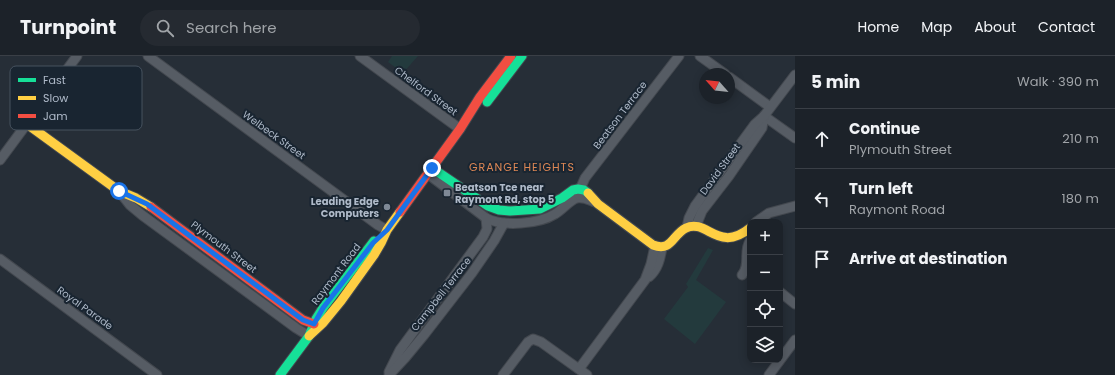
<!DOCTYPE html>
<html lang="en">
<head>
<meta charset="utf-8">
<style>
	body { margin:0; font-family:Poppins,sans-serif; background:#252a31; color:#f1f3f6 }
	.controls { position:absolute; right:12px; bottom:12px; display:grid; overflow:hidden; border-radius:8px; box-shadow:0 2px 10px #0003 }
	.controls button { width:36px; height:36px; display:grid; place-items:center; padding:0; border:0; border-bottom:1px solid #3a3f46; background:#1c2229; color:#f1f3f6; font:20px sans-serif }
	.compass { position:absolute; left:699px; top:12px; width:36px; height:36px; border-radius:50%; background:#1c2229; box-shadow:0 2px 10px #0003; rotate:297deg }
	.stop { position:absolute; width:12px; height:12px; margin:-9px; border:3px solid #1a73e8; border-radius:50%; background:#fff }
	.stop.end { background:#1a73e8; border-color:#fff; box-shadow:0 1px 4px #0008 }
	.list { margin:0; padding:0; list-style:none }
	h2 { display:flex; justify-content:space-between; align-items:center; height:52px; margin:0; padding:0 16px; font-size:17px }
	h2 small { font-size:13px; font-weight:400; color:#a0a4a8 }
	.list li { display:grid; grid-template-columns:26px 1fr auto; gap:12px; align-items:center; box-sizing:border-box; height:60px; padding:0 16px; border-top:1px solid #3a3f46 }
	.list b { display:block; font-size:15px; white-space:nowrap }
	.list p { margin:0; font-size:13px; white-space:nowrap; color:#a0a4a8 }
	.list em { font-size:13px; font-style:normal; color:#a0a4a8 }
	.icon { flex:none; width:22px; height:22px; fill:none; stroke:currentColor; stroke-width:2; stroke-linecap:round; stroke-linejoin:round }
	.map { position:relative; flex:none; width:795px; height:319px; overflow:hidden }
	header { display:flex; align-items:center; gap:24px; box-sizing:border-box; height:56px; padding:0 20px; background:#1c2229; border-bottom:1px solid #3a3f46 }
	header strong { font-size:19px }
	nav { display:flex; gap:22px; margin-inline-start:auto; font-size:14px }
	.search { width:280px; height:36px; background:#252a31; display:flex; align-items:center; gap:10px; box-sizing:border-box; padding:0 14px; border-radius:22px; color:#a0a4a8; font-size:15px }
	main { display:flex }
	aside { flex:1; background:#1c2229 }
	.map>svg:first-child { display:block }
	.green { fill:#233a3d }
	.lines { fill:none; stroke-linecap:round; stroke-linejoin:round }
	.street-casing { stroke:#43484f; stroke-width:11 }
	.fast-casing { stroke:#43484f; stroke-width:11 }
	.slow-casing { stroke:#43484f; stroke-width:11 }
	.jam-casing { stroke:#43484f; stroke-width:11 }
	.street { stroke:#565c64; stroke-width:9 }
	.fast { stroke:#16e098; stroke-width:9 }
	.slow { stroke:#ffcf43; stroke-width:9 }
	.jam { stroke:#f24e42; stroke-width:9 }
	.route { stroke:#1a73e8; stroke-width:5 }
	.poi-dot { fill:#7f8996; stroke:#192531; stroke-width:1.5 }
	.labels { text-anchor:middle; dominant-baseline:central; stroke-width:4; stroke-linejoin:round; paint-order:stroke }
	.street-label { font-size:10px; fill:#afbac9; stroke:#192531 }
	.poi-label { font-size:10px; font-weight:bold; fill:#afbac9; stroke:#192531; text-anchor:start }
	.neighbourhood-label { font-size:11px; letter-spacing:1px; fill:#de8754; stroke:#192531 }
	.key { fill:#192531; stroke:#46525f; stroke-width:1 }
	.key-label { font-size:11px; fill:#afbac9 }
</style>
</head>
<body>
<header>
<strong>Turnpoint</strong>
<div class="search"><svg class="icon" aria-label="search" viewBox="0 0 24 24"><circle cx="10" cy="10" r="6"/><path d="M15 15l6 6"/></svg>Search here</div>
<nav><a>Home</a><a>Map</a><a>About</a><a>Contact</a></nav>
</header>
<main>
<div class="map">
<svg width="795" height="319" viewBox="0 0 795 319">
	<rect width="100%" height="100%" fill="#262e37"/>
	<g class="green">
		<polygon points="392,0 418,0 403,17 388,6"/>
		<polygon points="708,192 713,194 696,224 726,246 695,288 664,263 688,231 686,228"/>
	</g>
	<g class="lines">
		<defs>
			<g id="street">
				<polyline points="148,0 378,169 387,174"/>
				<polyline points="360,0 460,73"/>
				<polyline points="700,0 725,18"/>
				<polyline points="729,21 770,51"/>
				<polyline points="764,60 795,82"/>
				<polyline points="0,104 77,0"/>
				<path d="M 428,118 L 486,162 C 503,171 539,168 555,158 C 562,154 570,144 577,142 C 584,141 589,144 595,146"/>
				<polyline points="119,135 130,149 142,159 296,272 309,280"/>
				<polyline points="579,139 581,131 585,122 679,0"/>
				<polyline points="756,166 769,157 795,150"/>
				<polyline points="696,170 702,155 729,120 762,72 764,60"/>
				<polyline points="687,171 689,162 695,150 755,68 764,60 795,19"/>
				<polyline points="0,203 157,319"/>
				<path d="M 742,219 C 751,209 743,196 750,185"/>
				<path d="M 649,221 C 658,213 660,203 662,192"/>
				<polyline points="780,236 795,248"/>
				<polyline points="579,313 645,224 651,208 655,190"/>
				<polyline points="389,316 400,294 483,181 487,173 486,162"/>
				<polyline points="389,319 405,302 424,279 472,217 494,185 504,167"/>
				<polyline points="503,319 528,286 533,283 541,286 587,319"/>
				<polyline points="769,319 795,284"/>
			</g>
			<g id="fast">
				<polyline points="487,46 522,0"/>
				<polyline points="432,112 488,150 499,154 510,155 540,153 562,142 573,134 578,133 584,134 588,137"/>
				<polyline points="280,319 309,280 316,263 323,252 374,185"/>
			</g>
			<g id="slow">
				<polyline points="27,68 119,135 136,142 151,151"/>
				<path d="M 588,137 L 598,148 L 653,189 C 672,196 672,179 686,172 C 707,162 718,198 750,172"/>
				<polyline points="309,280 323,267 341,245 374,199 381,187 387,174 400,156"/>
			</g>
			<g id="jam">
				<polyline points="151,151 303,264 314,268"/>
				<polyline points="400,156 460,73 480,41 511,0"/>
			</g>
		</defs>
		<use href="#street" class="street-casing"/>
		<use href="#fast" class="fast-casing"/>
		<use href="#slow" class="slow-casing"/>
		<use href="#jam" class="jam-casing"/>
		<use href="#street" class="street"/>
		<use href="#fast" class="fast"/>
		<use href="#slow" class="slow"/>
		<use href="#jam" class="jam"/>
	</g>
	<g class="lines">
		<polyline class="route" points="119,135 147,148 303,264 314,268 323,252 373,187 387,174 432,112"/>
	</g>
	<g class="poi-dot">
		<rect x="443" y="133" width="8" height="8" rx="2"/>
		<circle cx="387" cy="151" r="4"/>
	</g>
	<g class="labels">
		<g class="street-label">
			<text transform="translate(426 35) rotate(36)">Chelford Street</text>
			<text transform="translate(620 59) rotate(-53)">Beatson Terrace</text>
			<text transform="translate(274 79) rotate(36)">Welbeck Street</text>
			<text transform="translate(720 113) rotate(-54)">David Street</text>
			<text transform="translate(224 191) rotate(37)">Plymouth Street</text>
			<text transform="translate(336 218) rotate(-53)">Raymont Road</text>
			<text transform="translate(441 238) rotate(-52)">Campbell Terrace</text>
			<text transform="translate(85 252) rotate(36)">Royal Parade</text>
		</g>
		<g class="poi-label">
			<text x="455" y="131">Beatson Tce near<tspan x="455" dy="12">Raymont Rd, stop 5</tspan></text>
			<text x="379" y="145" text-anchor="end">Leading Edge<tspan x="379" dy="12">Computers</tspan></text>
		</g>
		<g class="neighbourhood-label">
			<text x="522" y="111">GRANGE HEIGHTS</text>
		</g>
	</g>
	<rect x="10" y="10" width="132" height="64" rx="6" class="key"/>
	<rect x="18" y="22" width="18" height="4" fill="#16e098"/>
	<rect x="18" y="40" width="18" height="4" fill="#ffcf43"/>
	<rect x="18" y="58" width="18" height="4" fill="#f24e42"/>
	<g class="key-label">
		<text x="43" y="28">Fast</text>
		<text x="43" y="46">Slow</text>
		<text x="43" y="64">Jam</text>
	</g>
</svg>
<div class="controls">
<button>+</button>
<button>−</button>
<button><svg class="icon" aria-label="locate" viewBox="0 0 24 24"><circle cx="12" cy="12" r="6"/><path d="M12 2v4M12 18v4M2 12h4M18 12h4"/></svg></button>
<button><svg class="icon" aria-label="layers" viewBox="0 0 24 24"><path d="M12 4l9 5-9 5-9-5zM3 14l9 5 9-5"/></svg></button>
</div>
<svg class="compass" viewBox="-18 -18 36 36"><path d="M0-13l5 13h-10z" fill="#e53935"/><path d="M0 13l5-13h-10z" fill="#a0a4a8"/></svg>
<div class="stop" style="left:119px;top:135px"></div>
<div class="stop end" style="left:432px;top:112px"></div>
</div>
<aside>
<h2>5 min<small>Walk · 390 m</small></h2>
<ul class="list">
<li><svg class="icon" aria-label="ahead" viewBox="0 0 24 24"><path d="M12 20V5M6 11l6-6 6 6"/></svg><div><b>Continue</b><p>Plymouth Street</p></div><em>210 m</em></li>
<li><svg class="icon" aria-label="left" viewBox="0 0 24 24"><path d="M17 20v-9H6M10 6l-5 5 5 5"/></svg><div><b>Turn left</b><p>Raymont Road</p></div><em>180 m</em></li>
<li><svg class="icon" aria-label="arrive" viewBox="0 0 24 24"><path d="M6 21V4h12l-3 4 3 4H6"/></svg><div><b>Arrive at destination</b></div></li>
</ul>
</aside>
</main>
</body>
</html>
